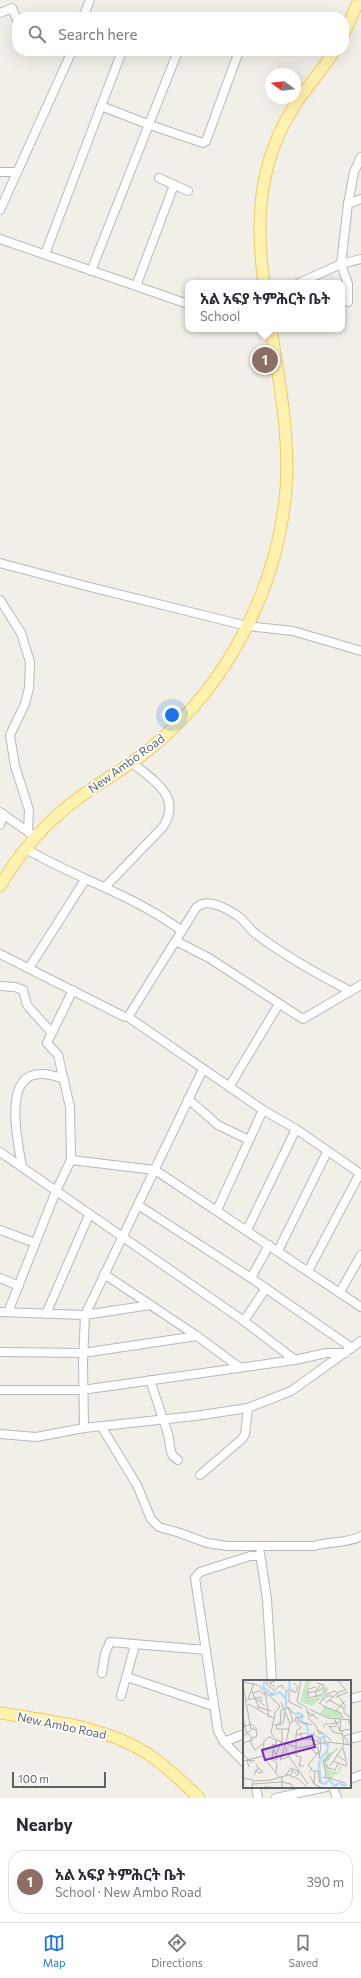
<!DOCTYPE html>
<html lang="en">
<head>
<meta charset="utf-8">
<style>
	body { margin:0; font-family:Commissioner,"Noto Sans Ethiopic",sans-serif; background:#f7f7f7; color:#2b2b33 }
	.compass { position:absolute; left:265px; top:68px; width:36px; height:36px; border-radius:50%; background:#fff; box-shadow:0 4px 16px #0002; rotate:285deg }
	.scale { position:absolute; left:12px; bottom:10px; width:94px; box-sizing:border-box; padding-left:4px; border:2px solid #5f6368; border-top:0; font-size:11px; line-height:14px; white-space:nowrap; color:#5f6368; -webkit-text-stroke:3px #fff; paint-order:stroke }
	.you { position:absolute; left:172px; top:715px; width:14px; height:14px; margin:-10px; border:3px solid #fff; border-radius:50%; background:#1a73e8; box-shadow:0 0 0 6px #1a73e833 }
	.badge { display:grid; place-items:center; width:26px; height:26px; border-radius:50%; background:#1a73e8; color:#fff; font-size:13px; font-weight:700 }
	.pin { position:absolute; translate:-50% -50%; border:2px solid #fff; box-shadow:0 1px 4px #0006 }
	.popup { position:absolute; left:185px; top:280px; width:160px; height:52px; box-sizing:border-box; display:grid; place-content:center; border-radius:8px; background:#fff; filter:drop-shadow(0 1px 3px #0005); font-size:13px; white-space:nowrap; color:#7c7c81 }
	.popup b { font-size:15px; color:#2b2b33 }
	.popup::after { content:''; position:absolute; left:50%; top:100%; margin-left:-8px; border:8px solid transparent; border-top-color:#fff }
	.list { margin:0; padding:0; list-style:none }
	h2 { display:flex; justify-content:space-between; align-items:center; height:52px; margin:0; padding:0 16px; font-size:17px }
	h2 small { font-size:13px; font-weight:400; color:#7c7c81 }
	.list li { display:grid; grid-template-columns:26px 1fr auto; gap:12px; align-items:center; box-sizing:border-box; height:64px; margin:0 8px 8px; padding:0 8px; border:1px solid #e1e1e2; border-radius:16px }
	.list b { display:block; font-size:15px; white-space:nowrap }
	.list p { margin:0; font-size:13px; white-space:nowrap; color:#7c7c81 }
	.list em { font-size:13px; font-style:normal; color:#7c7c81 }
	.icon { flex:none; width:22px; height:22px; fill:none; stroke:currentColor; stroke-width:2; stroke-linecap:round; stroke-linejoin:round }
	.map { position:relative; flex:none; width:361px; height:1798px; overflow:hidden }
	.search { position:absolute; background:#fff; box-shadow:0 4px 16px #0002; left:12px; right:12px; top:12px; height:44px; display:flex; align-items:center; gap:10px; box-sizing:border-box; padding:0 14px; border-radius:16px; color:#7c7c81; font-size:15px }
	.sheet { height:124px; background:#fff }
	nav { display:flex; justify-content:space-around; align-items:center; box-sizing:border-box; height:56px; border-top:1px solid #e1e1e2; background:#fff; font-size:11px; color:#7c7c81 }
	nav a { display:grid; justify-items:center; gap:2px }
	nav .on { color:#1a73e8 }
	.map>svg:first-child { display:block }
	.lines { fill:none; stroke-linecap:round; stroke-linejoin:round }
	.minor-casing { stroke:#b5b8bc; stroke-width:10 }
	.major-casing { stroke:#f2c960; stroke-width:13 }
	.minor { stroke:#fff; stroke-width:8 }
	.major { stroke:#fff2af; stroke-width:11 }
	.labels { text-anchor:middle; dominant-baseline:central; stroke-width:3.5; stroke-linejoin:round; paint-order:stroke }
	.street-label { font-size:12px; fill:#5f6368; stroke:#fff }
	.inset-river { fill:none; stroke:#aadaff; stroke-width:2 }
	.inset-road { fill:none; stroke:#b3b3b1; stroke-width:1 }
	.view { fill:#7b2cbf; fill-opacity:0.15; stroke:#7b2cbf; stroke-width:2 }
	.inset-edge { fill:none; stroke:#5f6368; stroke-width:2 }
</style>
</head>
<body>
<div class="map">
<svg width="361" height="1798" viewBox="0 0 361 1798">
	<rect width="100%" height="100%" fill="#f1efe8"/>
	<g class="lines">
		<defs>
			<g id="minor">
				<polyline points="0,13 12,8 17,20"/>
				<polyline points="34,17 40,17"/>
				<polyline points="83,17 90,0"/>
				<polyline points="101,106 150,125 203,143 206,141 239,51"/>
				<polyline points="0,172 17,172"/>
				<polyline points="159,178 188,191"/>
				<polyline points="348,204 361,199"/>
				<polyline points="0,210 72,51"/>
				<polyline points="0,239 188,304"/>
				<polyline points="45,254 122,51"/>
				<polyline points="91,271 178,51"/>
				<polyline points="299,283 341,264 361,259"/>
				<polyline points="136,286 174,185"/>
				<polyline points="348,302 348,284 341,264 348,204 354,172 361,157"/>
				<polyline points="260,329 272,333"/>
				<polyline points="0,563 86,586 247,626 293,631 361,651"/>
				<polyline points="0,600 21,633 30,662 29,688 25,704 10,735 15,766 29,810 28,831"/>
				<polyline points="0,812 31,834"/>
				<polyline points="0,825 3,814"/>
				<path d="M 26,849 C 77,879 134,895 182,931"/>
				<path d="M 105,887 L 162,828 C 184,797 153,780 131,762"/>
				<polyline points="176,941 209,958 303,1019 361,985"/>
				<polyline points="0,954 125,1017 128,1017 263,1110 296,1129 361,1174"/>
				<polyline points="29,968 85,880"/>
				<polyline points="0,986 15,987 23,990 27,1005 51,1032"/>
				<path d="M 128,1017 L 196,908 C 206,897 224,907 235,914 C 244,919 249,929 257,935 C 283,954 321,976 350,991"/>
				<polyline points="229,1087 279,1004"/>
				<polyline points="188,1099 218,1125 249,1140"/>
				<polyline points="0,1152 244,1321 295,1360"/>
				<polyline points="71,1160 155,1170 361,1307"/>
				<path d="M 22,1167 C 15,1127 0,1054 64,1079"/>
				<polyline points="138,1205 251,1278 352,1348"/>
				<polyline points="217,1210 263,1110"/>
				<polyline points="0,1230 35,1243"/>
				<polyline points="247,1230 296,1129"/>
				<polyline points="278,1251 327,1152"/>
				<polyline points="308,1271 360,1173"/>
				<polyline points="104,1274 197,1336 239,1367"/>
				<polyline points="0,1278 19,1286"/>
				<polyline points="251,1278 269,1245"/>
				<polyline points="340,1292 361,1255"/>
				<polyline points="0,1312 85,1315 150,1305"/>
				<polyline points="8,1312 56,1191 71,1160 70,1107 58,1055 47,1043 73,990"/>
				<polyline points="46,1314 89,1215"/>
				<polyline points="244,1321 266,1288"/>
				<polyline points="0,1352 83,1353 197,1336"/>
				<polyline points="150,1380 168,1434 171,1452 173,1456 178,1460"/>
				<polyline points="0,1390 82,1390 295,1360 326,1353 346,1353"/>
				<path d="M 101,1426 L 137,1485 L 151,1519 L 159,1527 L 180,1533 L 207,1543 L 227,1546 L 314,1546 C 329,1541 347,1544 361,1536"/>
				<polyline points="84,1428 83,1361 85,1315 203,1069"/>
				<polyline points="0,1434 36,1437 84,1428 195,1416 248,1408 291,1391 361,1341"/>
				<polyline points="200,1475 242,1439 245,1434 248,1408"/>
				<polyline points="260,1553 267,1599 272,1681"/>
				<polyline points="102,1673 105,1654 110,1642 206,1650"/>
				<polyline points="127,1677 213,1706"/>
				<polyline points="121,1696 135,1645"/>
				<polyline points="350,1699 361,1696"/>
				<polyline points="350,1739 361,1736"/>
				<polyline points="224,1742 244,1734"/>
				<polyline points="244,1762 224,1742 218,1731 195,1578 200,1572 250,1556 260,1556"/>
				<polyline points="350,1779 361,1775"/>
				<polyline points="256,1787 258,1798"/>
				<polyline points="333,1787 337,1798"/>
				<polyline points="276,1798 326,1787"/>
			</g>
			<g id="major">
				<polyline points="344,34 359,0"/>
				<path d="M 264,283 C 255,219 259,160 295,105 C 307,86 323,70 334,51"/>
				<path d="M 0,886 C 20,852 48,820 80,797 C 103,780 130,766 152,747 C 228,684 278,588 286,489 C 290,436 279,381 271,329"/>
				<path d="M 0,1713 C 51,1721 105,1726 148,1754 C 167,1767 183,1782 199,1798"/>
			</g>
		</defs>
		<use href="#minor" class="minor-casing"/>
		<use href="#major" class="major-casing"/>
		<use href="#minor" class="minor"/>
		<use href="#major" class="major"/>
	</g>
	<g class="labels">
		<g class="street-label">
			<text transform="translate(126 763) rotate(-36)">New Ambo Road</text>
			<text transform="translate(62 1725) rotate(12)">New Ambo Road</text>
		</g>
	</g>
	<g transform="translate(243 1680)">
		<rect width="108" height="108" fill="#f1efe8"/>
		<path d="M 63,0 L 69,0 L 64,9 L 65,19 L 72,18 L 81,13 L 82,7 L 85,8 L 85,11 L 69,26 L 57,22 ZM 81,27 L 98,33 L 99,38 L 84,37 L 77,33 ZM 85,72 L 90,73 L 86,80 L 81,81 L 87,91 L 95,92 L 97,85 L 99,87 L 95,94 L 90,95 L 89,98 L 83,95 L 80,80 Z" fill="#c5e8c5"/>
		<path class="inset-river" d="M 22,0 L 20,7 L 30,15 L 37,12 L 42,18M 46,0 L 47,9 L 43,11 L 43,26 L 51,34 L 56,33 L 60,36 L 56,41 L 64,45 L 65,55 L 72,53M 76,58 L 81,57 L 82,64 L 85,64 L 84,72 L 79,76 L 76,84 L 78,103 L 82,104 L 86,100 L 92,106 L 96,103 L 102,106"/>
		<path class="inset-road" d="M 24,0 L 24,5 L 31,10M 58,0 L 54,22 L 63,27 L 66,37 L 72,33M 94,0 L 103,10M 32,1 L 26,3 L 32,7M 96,1 L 108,0M 0,2 L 15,5 L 37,26 L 32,33 L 28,53 L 31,57M 0,5 L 8,50 L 0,57M 73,7 L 65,9 L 65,18 L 78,15 L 82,10 L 80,7M 8,9 L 15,25 L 15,30M 22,11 L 26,38M 50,12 L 50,10 L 46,12 L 46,22 L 59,28M 50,12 L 53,12 L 55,7 L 51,3M 9,13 L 17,11 L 22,15M 65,13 L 78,10 L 81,5 L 74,3M 94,14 L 103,27M 27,16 L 35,7 L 39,5 L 41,9M 73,17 L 73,11 L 78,4M 93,17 L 105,12M 12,18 L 22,26M 5,19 L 11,3M 4,20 L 18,17 L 18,22M 86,20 L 101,28M 80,21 L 84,16 L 90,16M 38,22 L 47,43 L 43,63M 77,23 L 80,26 L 98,33 L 100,38M 83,23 L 96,12 L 103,10M 5,24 L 32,39M 76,24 L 82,15 L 92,11 L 95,13M 15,27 L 28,31M 101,27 L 101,33 L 107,37M 66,29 L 85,38 L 108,40M 38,30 L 46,28 L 50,42 L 47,43M 93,31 L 102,21M 65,32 L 75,39M 108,33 L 106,41 L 108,47M 0,38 L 4,54M 65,38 L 73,46 L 76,54 L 80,53M 91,38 L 97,51 L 108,49M 57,41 L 69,45M 52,42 L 53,37 L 60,37M 86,44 L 98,42M 31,45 L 40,43 L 42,32M 34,45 L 33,49 L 46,49M 37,46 L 38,30M 0,47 L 8,44 L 14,49 L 13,48M 80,47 L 83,43 L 87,47 L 93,46M 87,47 L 90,52 L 99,54M 75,50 L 88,60M 97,51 L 98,38M 59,52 L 57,54 L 59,58 L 76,61 L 76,64M 5,54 L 10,58 L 14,56 L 13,50 L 8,48M 70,54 L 78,60 L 78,63M 53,55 L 54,50 L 58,48 L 54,43 L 55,37M 33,60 L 33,65 L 29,64 L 32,74 L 39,79 L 46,77M 7,61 L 12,70 L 21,63M 39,62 L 39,49M 0,63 L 10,60 L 7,58M 103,65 L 105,62 L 101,56 L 108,54M 44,68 L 43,72 L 65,104M 63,68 L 68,68 L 73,74 L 76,71M 100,68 L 103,80M 30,70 L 29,78 L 35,80M 0,74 L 9,83M 33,75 L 38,62M 20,76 L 36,97M 28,79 L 34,83 L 33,92M 76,79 L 78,64M 86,79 L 82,81 L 85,88 L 92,90 L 95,83M 0,81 L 20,76 L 21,61 L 26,57 L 55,68 L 85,62 L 108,65M 37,81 L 43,63M 90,81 L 103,86 L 104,82 L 94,75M 61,86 L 56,86 L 58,77 L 53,76 L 53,55 L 63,53M 87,86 L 101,65 L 99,51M 6,87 L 4,80 L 12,81M 68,89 L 72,92 L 71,103M 12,90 L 16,93 L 20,92 L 14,87M 66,91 L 69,89 L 65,85 L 76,72 L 74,66M 72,91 L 75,91 L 77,103M 11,95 L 15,88 L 13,84M 43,95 L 48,88 L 55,91 L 55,95M 48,95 L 49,90 L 55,96M 67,96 L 71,104 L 79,108M 39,97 L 39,102 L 48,104 L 51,108M 83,97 L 102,103 L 104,106M 0,98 L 10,100 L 9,108M 89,98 L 81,98 L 83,94 L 80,81 L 95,68M 11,101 L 28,100 L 45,95 L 54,98 L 65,108M 10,104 L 39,102 L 39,108M 21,107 L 49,108"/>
		<path class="view" d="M 69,56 L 72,67 L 22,80 L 19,70 Z"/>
		<rect width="108" height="108" class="inset-edge"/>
	</g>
</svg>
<svg class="compass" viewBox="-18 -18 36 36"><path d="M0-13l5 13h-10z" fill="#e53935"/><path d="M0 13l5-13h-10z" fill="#7c7c81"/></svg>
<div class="scale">100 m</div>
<div class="you"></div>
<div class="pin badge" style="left:265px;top:360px;background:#8d6e63">1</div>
<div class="popup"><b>አል አፍያ ትምሕርት ቤት</b>School</div>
<div class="search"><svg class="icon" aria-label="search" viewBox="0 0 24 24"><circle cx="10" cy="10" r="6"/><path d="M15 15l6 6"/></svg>Search here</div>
</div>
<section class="sheet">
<h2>Nearby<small></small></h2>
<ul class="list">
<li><span class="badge" style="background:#8d6e63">1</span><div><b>አል አፍያ ትምሕርት ቤት</b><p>School · New Ambo Road</p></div><em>390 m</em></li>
</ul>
</section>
<nav>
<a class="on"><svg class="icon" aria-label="map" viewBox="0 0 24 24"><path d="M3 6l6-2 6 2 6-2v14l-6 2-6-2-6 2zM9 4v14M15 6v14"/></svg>Map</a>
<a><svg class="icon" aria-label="directions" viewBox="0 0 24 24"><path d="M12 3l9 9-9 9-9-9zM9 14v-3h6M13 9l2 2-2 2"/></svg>Directions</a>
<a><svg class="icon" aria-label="saved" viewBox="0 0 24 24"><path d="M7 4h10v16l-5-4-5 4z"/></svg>Saved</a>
</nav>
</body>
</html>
